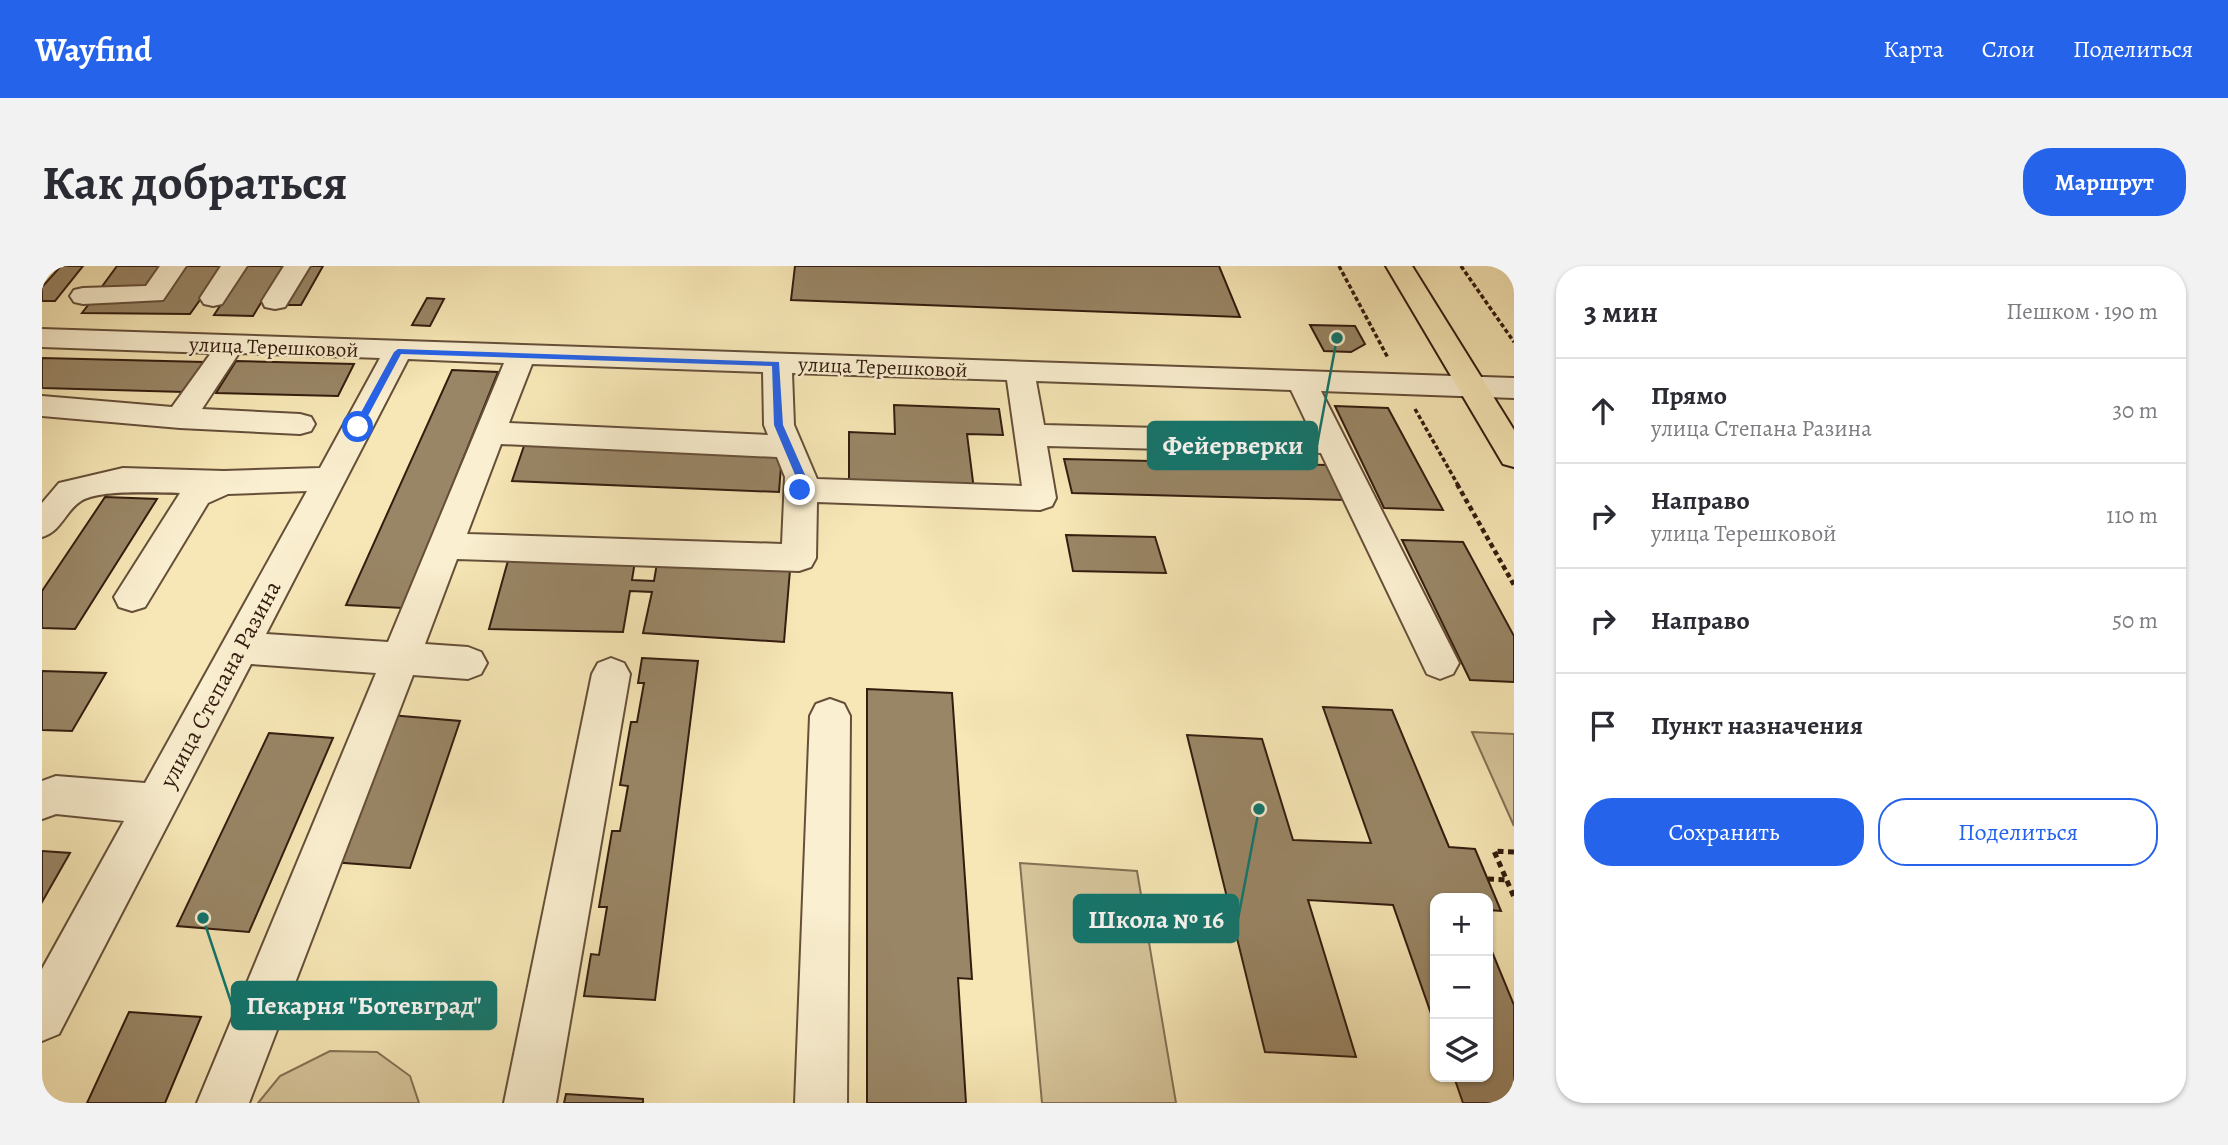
<!DOCTYPE html>
<html lang="ru">
<head>
<meta charset="utf-8">
<style>
	body { margin:0; font-family:Alegreya,serif; background:#f2f2f3; color:#2b2b33 }
	.controls { position:absolute; right:21px; bottom:21px; display:grid; overflow:hidden; border-radius:14px; box-shadow:0 2px 5px #0004 }
	.controls button { width:63px; height:63px; display:grid; place-items:center; padding:0; border:0; border-bottom:2px solid #e1e1e2; background:#fff; color:#2b2b33; font:35px sans-serif }
	.stop { position:absolute; width:21px; height:21px; margin:-16px; border:5px solid #2563eb; border-radius:50%; background:#fff }
	.stop.end { background:#2563eb; border-color:#fff; box-shadow:0 2px 7px #0008 }
	.list { margin:0; padding:0; list-style:none }
	h2 { display:flex; justify-content:space-between; align-items:center; height:91px; margin:0; padding:0 28px; font-size:30px }
	h2 small { font-size:23px; font-weight:400; color:#7c7c81 }
	.list li { display:grid; grid-template-columns:46px 1fr auto; gap:21px; align-items:center; box-sizing:border-box; height:105px; padding:0 28px; border-top:2px solid #e1e1e2 }
	.list b { display:block; font-size:26px; white-space:nowrap }
	.list p { margin:0; font-size:23px; white-space:nowrap; color:#7c7c81 }
	.list em { font-size:23px; font-style:normal; color:#7c7c81 }
	.actions { display:flex; gap:14px; padding:21px 28px }
	.actions a { flex:1; padding:16px 0; border:2px solid #2563eb; border-radius:28px; text-align:center; font-size:24px; color:#2563eb }
	.actions .main { background:#2563eb; color:#fff }
	.icon { flex:none; width:38px; height:38px; fill:none; stroke:currentColor; stroke-width:2; stroke-linecap:round; stroke-linejoin:round }
	.map { position:relative; flex:none; width:1472px; height:837px; overflow:hidden; border-radius:28px }
	header { display:flex; align-items:center; gap:42px; box-sizing:border-box; height:98px; padding:0 35px; background:#2563eb; color:#fff }
	header strong { font-size:33px }
	nav { display:flex; gap:38px; margin-inline-start:auto; font-size:24px }
	.intro { display:flex; align-items:center; justify-content:space-between; box-sizing:border-box; height:168px; padding:0 42px }
	h1 { margin:0; font-size:49px }
	.button { padding:18px 32px; border-radius:28px; background:#2563eb; color:#fff; font-size:24px; font-weight:700 }
	main { display:flex; gap:42px; padding:0 42px }
	aside { flex:1; background:#fff; border-radius:28px; box-shadow:0 2px 5px #0004 }
	.map>svg:first-child { display:block }
	.green { fill:#d6c49a; stroke:#857054; stroke-width:2 }
	.building { fill:#998666; stroke:#341c0f; stroke-width:2 }
	.lines { fill:none; stroke-linecap:round; stroke-linejoin:round }
	.minor-casing { stroke:#654f39; stroke-width:4 }
	.major-casing { stroke:#341c0f; stroke-width:4 }
	.path-far2 { stroke:#341c0f; stroke-width:3.5; stroke-dasharray:4.5 2.5; stroke-linecap:butt }
	.path-far1 { stroke:#341c0f; stroke-width:4.5; stroke-dasharray:5 3.5; stroke-linecap:butt }
	.path { stroke:#341c0f; stroke-width:5; stroke-dasharray:6 4.5; stroke-linecap:butt }
	.minor { fill:#faefd0; fill-rule:evenodd }
	.major { fill:#f7e7b6; fill-rule:evenodd }
	.route { fill:#2563eb }
	.labels { text-anchor:middle; dominant-baseline:central; stroke-width:5; stroke-linejoin:round; paint-order:stroke }
	.far-street-label { font-size:21px; fill:#341c0f; stroke:#faefd0 }
	.street-label { font-size:24px; fill:#341c0f; stroke:#faefd0 }
	.leader { fill:none; stroke:#0f766e; stroke-width:2.5 }
	.callout-dot { fill:#0f766e; stroke:#faefd0; stroke-width:2.5 }
	.callout { fill:#0f766e; stroke:#0f766e; stroke-width:2.5 }
	.callout-label { font-size:26px; text-anchor:middle; font-weight:bold; fill:#fff }
</style>
</head>
<body>
<header>
<strong>Wayfind</strong>
<nav><a>Карта</a><a>Слои</a><a>Поделиться</a></nav>
</header>
<div class="intro"><h1>Как добраться</h1><a class="button">Маршрут</a></div>
<main>
<div class="map">
<svg width="1472" height="837" viewBox="0 0 1472 837">
	<rect width="100%" height="100%" fill="#f7e7b6"/>
	<filter id="stains"><feTurbulence type="fractalNoise" baseFrequency=".00286" numOctaves="4"/><feColorMatrix values="0 0 0 0 .2 0 0 0 0 .09 0 0 0 0 .02 0 0 0 .5 -.17"/></filter>
	<radialGradient id="worn" r=".72"><stop offset=".6" stop-color="#630" stop-opacity="0"/><stop offset="1" stop-color="#630" stop-opacity=".3"/></radialGradient>
	<g class="green">
		<polygon points="1430,466 1472,468 1472,560"/>
		<polygon points="978,597 1095,605 1134,837 1000,837"/>
		<polygon points="288,785 335,786 368,810 377,837 216,837 238,810"/>
	</g>
	<g class="building">
		<polygon points="19,0 41,0 13,35 0,35 0,21"/>
		<polygon points="75,0 121,0 106,21 56,26"/>
		<polygon points="141,0 182,0 148,48 40,47 50,34 115,35"/>
		<polygon points="204,0 241,0 211,50 172,49"/>
		<polygon points="264,0 281,0 259,39 241,39"/>
		<polygon points="753,0 1177,0 1198,51 749,34"/>
		<polygon points="385,32 402,33 388,60 370,59"/>
		<polygon points="1268,59 1313,60 1323,78 1309,86 1282,85"/>
		<polygon points="0,92 162,96 142,126 0,122"/>
		<polygon points="194,95 312,98 296,130 174,127"/>
		<polygon points="410,104 456,106 361,342 304,339"/>
		<polygon points="852,139 957,143 961,169 925,168 932,224 807,219 807,166 853,168"/>
		<polygon points="1293,140 1346,142 1401,244 1342,242"/>
		<polygon points="483,177 740,187 737,226 470,215"/>
		<polygon points="1022,193 1285,199 1302,234 1030,227"/>
		<polygon points="63,231 115,233 33,363 0,362 0,325"/>
		<polygon points="1024,269 1113,271 1124,307 1031,305"/>
		<polygon points="1360,274 1421,276 1472,370 1472,416 1428,414"/>
		<polygon points="467,291 593,295 590,314 612,315 615,297 748,304 742,376 601,367 610,326 588,325 581,366 447,363"/>
		<polygon points="600,392 656,395 613,734 542,730 549,688 557,689 565,641 557,641 570,565 578,565 586,520 578,519 589,456 595,456 602,417 596,417"/>
		<polygon points="0,405 64,407 30,465 0,464"/>
		<polygon points="825,423 910,427 930,713 916,712 924,837 825,837"/>
		<polygon points="1281,441 1350,444 1407,581 1433,583 1459,645 1446,644 1446,632 1393,632 1393,759 1351,639 1266,634 1314,791 1223,786 1145,469 1220,473 1251,574 1329,577"/>
		<polygon points="348,449 418,455 368,602 290,596"/>
		<polygon points="227,467 291,472 207,666 135,660"/>
		<polygon points="0,585 28,587 0,636"/>
		<polygon points="1446,676 1472,739 1472,837 1421,837 1412,811 1446,811"/>
		<polygon points="87,746 159,751 123,837 45,837"/>
		<polygon points="524,828 601,833 601,837 522,837"/>
	</g>
	<g class="lines">
		<defs>
			<g id="minor">
				<polygon points="118,0 144,0 121,34 41,38 32,36 28,30 32,24 41,22 104,20"/>
				<polygon points="179,0 205,0 180,38 171,40 162,38 158,32"/>
				<polygon points="242,0 268,0 243,41 233,43 223,41 220,35"/>
				<path d="M 0,63 L 1472,112 L 1472,132 L 1279,125 L 1417,397 L 1411,408 L 1398,413 L 1385,408 L 1279,187 L 1005,180 L 1014,232 L 1010,240 L 998,244 L 775,236 L 774,292 L 769,301 L 757,305 L 415,293 L 383,378 L 426,381 L 439,386 L 445,397 L 439,408 L 426,413 L 371,409 L 207,837 L 155,837 L 334,407 L 209,398 L 17,768 L 0,775 L 0,703 L 82,555 L 14,548 L 0,553 L 0,515 L 14,510 L 103,517 L 265,225 L 186,228 L 166,237 L 103,341 L 90,345 L 77,341 L 72,331 L 138,227 C 115,227 58,223 39,235 C 23,245 20,265 0,271 L 0,237 L 17,217 L 81,202 L 182,205 L 278,202 L 338,92 L 197,87 L 160,143 L 258,148 L 269,151 L 273,158 L 269,165 L 258,168 L 138,162 L 0,150 L 0,130 L 130,141 L 169,87 L 0,81 ZM 366,93 L 462,97 L 346,376 L 224,368 ZM 490,98 L 721,106 L 722,159 L 726,169 L 467,157 ZM 750,107 L 965,114 L 980,220 L 775,213 L 752,159 ZM 994,115 L 1249,124 L 1269,166 L 1002,159 ZM 459,178 L 735,191 L 743,211 L 740,278 L 425,268 Z"/>
				<polygon points="569,392 582,397 588,408 514,837 462,837 550,408 556,397"/>
				<polygon points="788,433 802,438 808,450 805,837 753,837 768,450 774,438"/>
			</g>
			<polygon id="major" points="1344,0 1370,0 1472,164 1472,201 1461,198"/>
		</defs>
		<use href="#minor" class="minor-casing"/>
		<use href="#major" class="major-casing"/>
		<g class="path-far2">
			<polyline points="1297,0 1346,92"/>
			<polyline points="1419,0 1472,76"/>
			<polyline points="1373,143 1416,219"/>
		</g>
		<polyline class="path-far1" points="1415,218 1472,319"/>
		<g class="path">
			<polyline points="1472,586 1452,585 1472,631"/>
			<polyline points="1446,613 1465,614"/>
		</g>
		<use href="#minor" class="minor"/>
		<use href="#major" class="major"/>
	</g>
	<polygon class="route" points="356,83 737,96 741,159 764,211 763,224 758,227 753,224 754,211 732,159 730,100 359,88 319,163 312,163 311,161 352,86"/>
	<g class="labels">
		<g class="far-street-label">
			<text transform="translate(232 81) rotate(2)">улица Терешковой</text>
			<text transform="translate(841 101) rotate(2)">улица Терешковой</text>
		</g>
		<g class="street-label">
			<text transform="translate(178 418) rotate(-62)">улица Степана Разина</text>
		</g>
	</g>
	<path class="leader" d="M1295 72L1275 179M1217 543L1196 653M161 652L190 739"/>
	<g class="callout-dot">
		<circle cx="1295" cy="72" r="7"/>
		<circle cx="1217" cy="543" r="7"/>
		<circle cx="161" cy="652" r="7"/>
	</g>
	<g class="callout">
		<rect x="1106" y="156" width="169" height="47" rx="7"/>
		<rect x="1032" y="629" width="164" height="47" rx="7"/>
		<rect x="190" y="716" width="264" height="47" rx="7"/>
	</g>
	<g class="callout-label">
		<text x="1191" y="188">Фейерверки</text>
		<text x="1114" y="662">Школа № 16</text>
		<text x="322" y="748">Пекарня "Ботевград"</text>
	</g>
	<rect width="100%" height="100%" filter="url(#stains)"/>
	<rect width="100%" height="100%" fill="url(#worn)"/>
</svg>
<div class="controls">
<button>+</button>
<button>−</button>
<button><svg class="icon" aria-label="layers" viewBox="0 0 24 24"><path d="M12 4l9 5-9 5-9-5zM3 14l9 5 9-5"/></svg></button>
</div>
<div class="stop" style="left:316px;top:161px"></div>
<div class="stop end" style="left:758px;top:224px"></div>
</div>
<aside>
<h2>3 мин<small>Пешком · 190 m</small></h2>
<ul class="list">
<li><svg class="icon" aria-label="ahead" viewBox="0 0 24 24"><path d="M12 20V5M6 11l6-6 6 6"/></svg><div><b>Прямо</b><p>улица Степана Разина</p></div><em>30 m</em></li>
<li><svg class="icon" aria-label="right" viewBox="0 0 24 24"><path d="M7 20v-9h11M14 6l5 5-5 5"/></svg><div><b>Направо</b><p>улица Терешковой</p></div><em>110 m</em></li>
<li><svg class="icon" aria-label="right" viewBox="0 0 24 24"><path d="M7 20v-9h11M14 6l5 5-5 5"/></svg><div><b>Направо</b></div><em>50 m</em></li>
<li><svg class="icon" aria-label="arrive" viewBox="0 0 24 24"><path d="M6 21V4h12l-3 4 3 4H6"/></svg><div><b>Пункт назначения</b></div></li>
</ul>
<div class="actions"><a class="main">Сохранить</a><a>Поделиться</a></div>
</aside>
</main>
</body>
</html>
